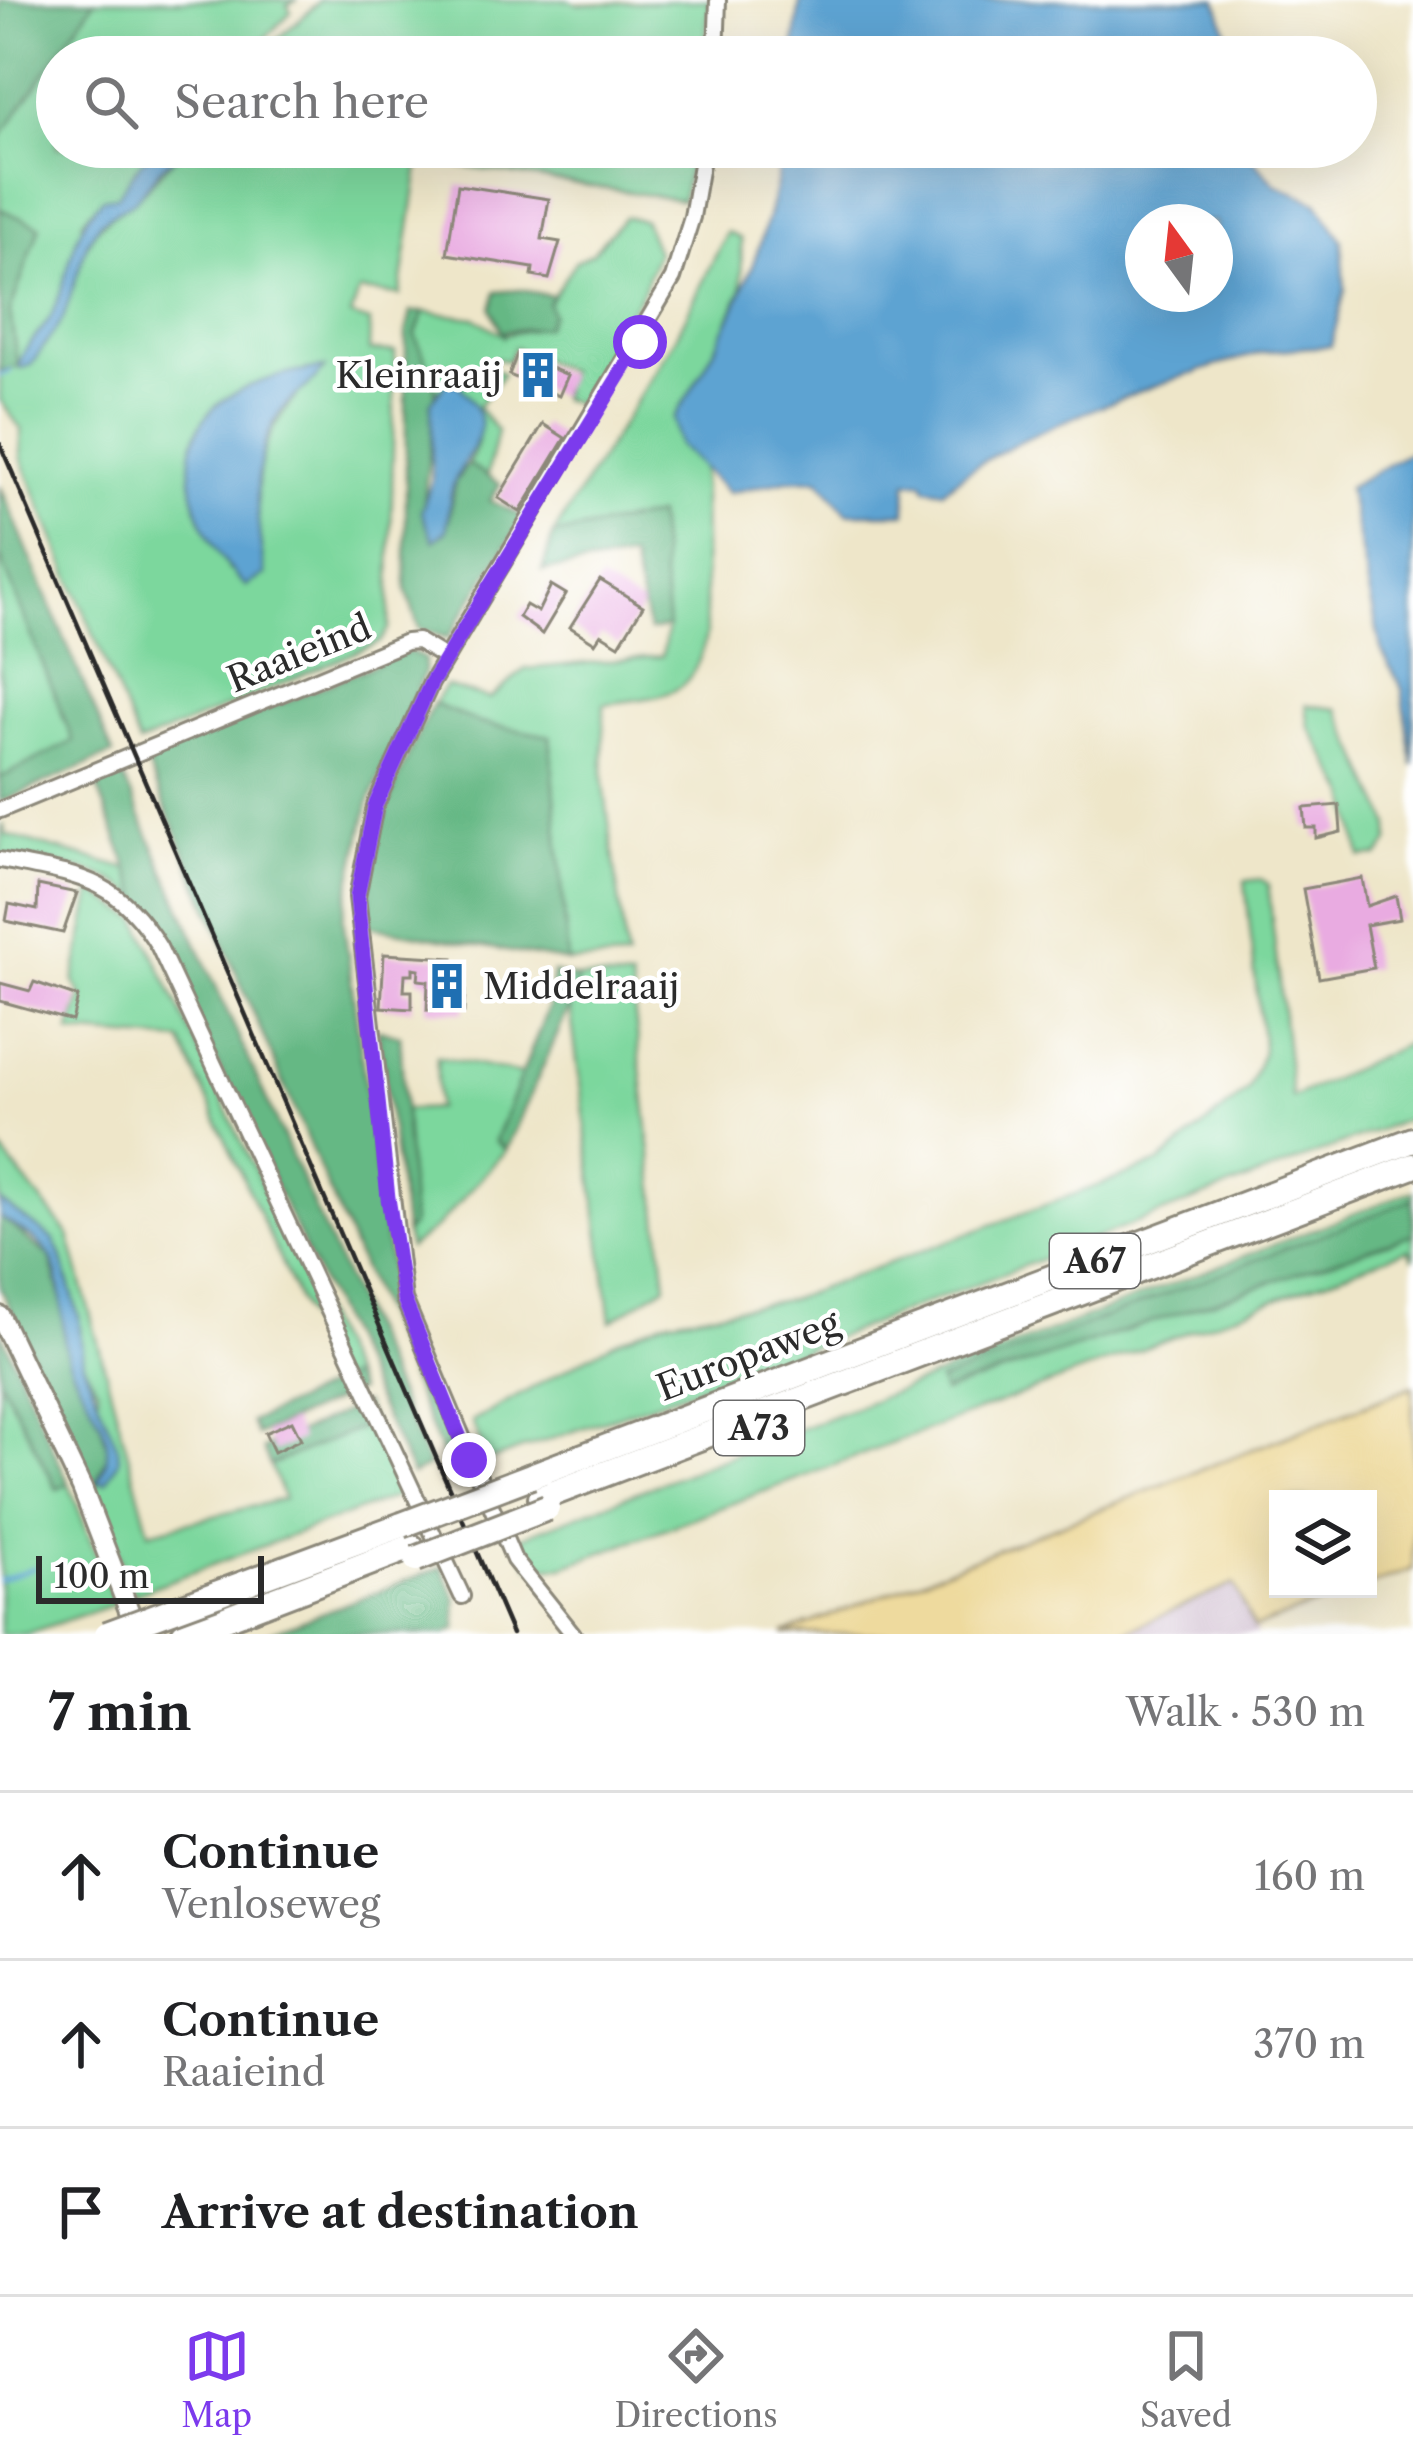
<!DOCTYPE html>
<html lang="en">
<head>
<meta charset="utf-8">
<style>
	body { margin:0; font-family:"Libre Caslon Text",serif; background:#f2f2f2; color:#202124 }
	.controls { position:absolute; right:36px; bottom:36px; display:grid; overflow:hidden; border-radius:0px; box-shadow:0 12px 48px #0002 }
	.controls button { width:108px; height:108px; display:grid; place-items:center; padding:0; border:0; border-bottom:3px solid #e0e0e0; background:#fff; color:#202124; font:60px sans-serif }
	.compass { position:absolute; left:1125px; top:204px; width:108px; height:108px; border-radius:50%; background:#fff; box-shadow:0 12px 48px #0002; rotate:345deg }
	.scale { position:absolute; left:36px; bottom:30px; width:228px; box-sizing:border-box; padding-left:12px; border:6px solid #2b2b2b; border-top:0; font-size:33px; line-height:42px; white-space:nowrap; color:#2b2b2b; -webkit-text-stroke:9px #fff; paint-order:stroke }
	.stop { position:absolute; width:36px; height:36px; margin:-27px; border:9px solid #7c3aed; border-radius:50%; background:#fff }
	.stop.end { background:#7c3aed; border-color:#fff; box-shadow:0 3px 12px #0008 }
	.list { margin:0; padding:0; list-style:none }
	h2 { display:flex; justify-content:space-between; align-items:center; height:156px; margin:0; padding:0 48px; font-size:51px }
	h2 small { font-size:39px; font-weight:400; color:#757577 }
	.list li { display:grid; grid-template-columns:78px 1fr auto; gap:36px; align-items:center; box-sizing:border-box; height:168px; padding:0 48px; border-top:3px solid #e0e0e0 }
	.list b { display:block; font-size:45px; white-space:nowrap }
	.list p { margin:0; font-size:39px; white-space:nowrap; color:#757577 }
	.list em { font-size:39px; font-style:normal; color:#757577 }
	.icon { flex:none; width:66px; height:66px; fill:none; stroke:currentColor; stroke-width:2; stroke-linecap:round; stroke-linejoin:round }
	.map { position:relative; flex:none; width:1413px; height:1634px; overflow:hidden }
	.search { position:absolute; background:#fff; box-shadow:0 12px 48px #0002; left:36px; right:36px; top:36px; height:132px; display:flex; align-items:center; gap:30px; box-sizing:border-box; padding:0 42px; border-radius:66px; color:#757577; font-size:45px }
	.sheet { height:660px; background:#fff }
	nav { display:flex; justify-content:space-around; align-items:center; box-sizing:border-box; height:168px; border-top:3px solid #e0e0e0; background:#fff; font-size:33px; color:#757577 }
	nav a { display:grid; justify-items:center; gap:6px }
	nav .on { color:#7c3aed }
	.map>svg:first-child { display:block }
	.industrial { fill:#cfbdcf }
	.green { fill:#7cd79d; stroke:#548164; stroke-width:3; fill-rule:evenodd }
	.forest { fill:#65b884; stroke:#487258; stroke-width:3 }
	.sand { fill:#eeda9e; stroke:#8c8264; stroke-width:3 }
	.water { fill:#5da3d2; stroke:#44677e; stroke-width:3; fill-rule:evenodd }
	.lines { fill:none; stroke-linecap:round; stroke-linejoin:round }
	.stream { stroke:#5da3d2; stroke-width:4.5 }
	.building { fill:#e9abe1 }
	.minor-casing { stroke:#8c887a; stroke-width:20 }
	.secondary-casing { stroke:#8c887a; stroke-width:24 }
	.motorway-casing { stroke:#8c887a; stroke-width:30 }
	.minor { stroke:#fff; stroke-width:14 }
	.secondary { stroke:#fff; stroke-width:18 }
	.motorway { stroke:#fff; stroke-width:24 }
	.rail { stroke:#2b2b2b; stroke-width:4.5 }
	.motorway-bridge-casing { stroke:#8c887a; stroke-width:30; stroke-linecap:butt }
	.motorway-bridge { stroke:#fff; stroke-width:24 }
	.route { stroke:#7c3aed; stroke-width:15 }
	.labels { text-anchor:middle; dominant-baseline:central; stroke-width:9; stroke-linejoin:round; paint-order:stroke }
	.shield { fill:#fff; stroke:#6b6b6b; stroke-width:3 }
	.shield-label { font-size:33px; font-weight:bold; fill:#2b2b2b }
	.poi-label { font-size:36px; fill:#2b2b2b; stroke:#fff; text-anchor:end }
	.street-label { font-size:36px; fill:#2b2b2b; stroke:#fff }
</style>
</head>
<body>
<div class="map">
<svg width="1413" height="1634" viewBox="0 0 1413 1634">
	<rect width="100%" height="100%" fill="#fff"/>
	<filter id="ink" filterUnits="userSpaceOnUse"><feTurbulence type="fractalNoise" baseFrequency=".00833" numOctaves="2"/><feDisplacementMap in="SourceGraphic" scale="24" xChannelSelector="R" yChannelSelector="G"/><feConvolveMatrix kernelMatrix="1 2 1 2 8 2 1 2 1" color-interpolation-filters="sRGB"/></filter>
	<filter id="wash" filterUnits="userSpaceOnUse"><feTurbulence type="fractalNoise" baseFrequency=".004" numOctaves="4" result="noise"/><feDisplacementMap in="SourceGraphic" scale="48" xChannelSelector="R" yChannelSelector="G"/><feGaussianBlur stdDeviation="2.7" result="paint"/><feColorMatrix in="noise" values="0 0 0 0 0 0 0 0 0 0 0 0 0 0 0 0 0 1.4 0 .05"/><feComposite in="paint" operator="in"/></filter>
	<g filter="url(#wash)">
		<rect width="100%" height="100%" fill="#eee6c9"/>
		<polygon class="industrial" points="1235,1583 1257,1634 1119,1634"/>
		<g class="green">
			<path d="M 95,0 L 298,0 L 287,5 L 291,12 L 246,57 L 57,57 L 57,147 L 163,147 L 142,161 L 117,196 C 100,202 93,206 82,222 L 86,247 C 101,214 120,216 140,195 C 157,178 168,161 188,147 L 692,147 L 682,200 L 420,160 L 400,295 L 359,291 L 351,316 L 370,322 L 369,351 L 395,352 L 389,628 L 380,642 L 139,744 L 21,458 L 21,429 L 0,400 L 0,215 L 40,226 L 0,209 L 0,138 ZM 306,370 L 317,376 C 249,434 251,493 265,575 L 229,570 L 196,507 Z"/>
			<path d="M 319,0 L 570,0 L 578,4 L 710,0 L 704,57 L 261,57 C 277,34 302,23 319,0 Z"/>
			<path d="M 624,217 L 644,220 L 657,252 L 643,290 L 577,404 L 560,398 L 568,371 L 514,347 L 508,361 L 495,359 L 491,367 L 503,374 L 478,407 L 497,431 L 487,476 L 468,464 C 489,431 475,417 460,385 L 445,384 L 436,392 L 415,335 L 424,312 L 475,318 L 503,335 L 531,330 L 575,262 L 592,253 Z"/>
			<path d="M 727,232 L 741,239 L 742,289 L 711,360 L 674,418 L 679,445 L 702,461 L 706,635 C 693,702 663,695 604,704 L 603,777 L 627,959 L 568,962 L 550,736 L 480,723 L 433,704 L 446,686 L 490,699 L 525,669 L 662,656 L 668,627 L 656,515 L 553,535 L 676,337 Z"/>
			<polygon points="0,556 74,742 0,778"/>
			<polygon points="1306,705 1338,709 1390,825 1389,842 1379,856 1361,857 1348,795 1309,726"/>
			<path d="M 3,824 L 6,835 L 128,869 L 142,904 C 111,865 47,864 0,855 Z"/>
			<polygon points="1261,879 1268,884 1292,1098 1413,1041 1413,1117 780,1359 488,1461 472,1422 614,1342 666,1320 792,1299 1159,1163 1248,1090 1263,1051 1245,881"/>
			<polygon points="92,891 138,920 351,1376 336,1383 181,1041 70,1033 82,996 74,982"/>
			<polygon points="577,978 631,980 666,1285 611,1321 570,1007"/>
			<polygon points="437,1057 522,1074 495,1141 506,1150 437,1227 409,1248 405,1233 412,1224 402,1110 437,1108"/>
			<polygon points="0,1149 69,1235 149,1532 284,1499 270,1465 373,1423 406,1493 134,1594 94,1487 100,1482 98,1389 83,1363 79,1317 60,1253 42,1231 0,1201"/>
			<polygon points="1413,1191 1413,1199 944,1392 1413,1234 1413,1259 1408,1249 563,1567 530,1567 516,1539"/>
			<polygon points="0,1379 56,1488 69,1484 115,1604 25,1634 0,1634"/>
		</g>
		<g class="forest">
			<polygon points="0,0 95,0 0,138"/>
			<polygon points="0,209 40,226 10,312 18,367 0,371"/>
			<polygon points="521,290 553,296 548,303 552,314 545,327 505,331 503,336 491,308 496,292"/>
			<path d="M 411,312 L 424,312 L 415,335 C 421,351 434,373 435,390 C 437,415 419,509 425,521 L 449,520 L 455,482 L 468,464 L 500,484 L 490,501 L 524,517 L 448,638 L 419,629 L 406,589 L 406,334 Z"/>
			<polygon points="0,485 113,754 0,802 0,778 73,741 0,556"/>
			<polygon points="657,515 668,627 649,631 631,558 542,571 553,535"/>
			<polygon points="409,651 425,659 424,673 368,805 343,918 395,1307 465,1470 451,1476 145,759"/>
			<path d="M 433,704 L 480,723 L 550,736 L 568,962 L 369,926 C 367,844 396,776 433,704 Z"/>
			<polygon points="120,770 429,1466 412,1475 142,904 95,781"/>
			<polygon points="553,973 577,978 577,990 506,1150 495,1141 548,1008"/>
			<polygon points="378,1030 400,1035 412,1225 405,1233"/>
			<polygon points="1413,1199 1413,1234 943,1392 939,1381"/>
			<polygon points="0,1217 50,1257 65,1313 66,1350 97,1412 109,1452 94,1487 0,1287"/>
			<polygon points="0,1330 69,1484 57,1489 0,1379"/>
			<polygon points="351,1376 358,1391 257,1435 251,1422"/>
			<polygon points="364,1403 373,1423 270,1465 263,1449"/>
			<polygon points="442,1567 456,1599 457,1629 444,1634 267,1634"/>
		</g>
		<polygon class="sand" points="1413,1386 1413,1569 1368,1586 1368,1499 1278,1499 1278,1589 1359,1589 1254,1628 1234,1584 1119,1634 783,1634"/>
		<g class="water">
			<polygon points="800,0 1217,0 1235,57 793,57"/>
			<path d="M 163,147 L 188,147 L 160,169 L 135,201 L 101,221 L 88,241 L 63,319 L 31,365 L 20,369 C 16,353 42,333 51,316 C 71,277 69,229 103,198 L 117,196 L 142,161 Z"/>
			<path d="M 782,147 L 1241,147 L 1277,185 L 1317,202 L 1342,240 L 1345,290 L 1331,346 C 1307,348 1280,348 1257,354 C 1176,376 1000,436 943,491 L 926,488 L 923,481 L 907,482 L 906,513 L 847,513 L 819,479 L 788,480 L 728,493 L 679,445 L 674,418 C 727,336 770,245 782,147 ZM 1143,222 L 1215,222 L 1215,294 L 1143,294 Z"/>
			<path d="M 325,368 C 314,385 290,396 278,415 C 249,465 256,520 265,575 L 246,586 C 199,544 158,441 227,398 C 257,379 290,372 325,368 Z"/>
			<path d="M 456,382 C 501,430 474,437 454,483 C 448,498 450,516 446,531 L 434,541 L 421,512 L 432,480 L 431,402 L 445,384 Z"/>
			<polygon points="1413,450 1413,766 1402,689 1381,649 1348,488"/>
			<path d="M 0,1201 L 53,1239 L 60,1253 L 79,1317 L 83,1363 L 118,1448 L 119,1460 L 106,1483 L 98,1480 C 128,1434 76,1395 66,1351 C 60,1321 65,1288 51,1258 C 42,1240 17,1229 0,1217 Z"/>
		</g>
		<g class="lines">
			<g class="stream">
				<polyline points="0,375 10,371"/>
				<polyline points="0,1580 34,1568"/>
			</g>
		</g>
		<g id="blocks">
			<g class="building">
				<polygon points="458,185 549,199 542,239 560,242 549,279 532,276 533,268 447,254"/>
				<polygon points="517,354 568,375 559,396 509,375"/>
				<polygon points="543,424 565,438 520,512 498,498"/>
				<polygon points="600,580 643,606 619,645 601,634 595,643 570,627"/>
				<polygon points="551,585 566,594 542,634 519,617 526,605 538,612"/>
				<polygon points="1339,805 1341,832 1316,838 1316,828 1306,828 1304,808"/>
				<polygon points="1362,878 1367,906 1396,896 1400,919 1366,925 1374,968 1319,978 1303,889"/>
				<polygon points="38,885 77,893 63,933 6,921 9,904 37,910"/>
				<polygon points="384,954 453,958 452,973 466,974 464,1012 427,1010 428,981 418,980 419,969 413,968 413,974 405,974 404,991 412,991 412,1009 381,1007"/>
				<polygon points="34,982 78,997 72,1021 0,1001 0,983 30,991"/>
				<polygon points="292,1421 301,1439 274,1452 265,1433"/>
			</g>
		</g>
	</g>
	<g filter="url(#ink)">
		<use href="#blocks" fill-opacity="0" stroke="#8c887a" stroke-width="3"/>
		<g class="lines">
			<defs>
				<g id="minor">
					<polyline points="716,57 718,0"/>
					<polyline points="0,810 406,642 418,641 446,658"/>
					<path d="M 0,860 C 76,875 117,876 159,947 L 462,1596"/>
					<polyline points="573,1634 514,1560 404,1299 357,897 375,806 431,683 673,278 692,217 704,147"/>
				</g>
				<polyline id="secondary" points="0,1316 82,1488 138,1634"/>
				<g id="motorway">
					<polyline points="531,1476 1413,1140"/>
					<polyline points="541,1498 1413,1166"/>
					<polyline points="216,1594 402,1525"/>
					<polyline points="184,1634 411,1547"/>
				</g>
			</defs>
			<use href="#minor" class="minor-casing"/>
			<use href="#secondary" class="secondary-casing"/>
			<use href="#motorway" class="motorway-casing"/>
			<use href="#minor" class="minor"/>
			<use href="#secondary" class="secondary"/>
			<use href="#motorway" class="motorway"/>
			<polyline class="rail" points="0,444 512,1634"/>
			<defs>
				<g id="motorway-bridge">
					<polyline points="402,1525 531,1476"/>
					<polyline points="416,1559 547,1508"/>
					<polyline points="107,1634 216,1594"/>
				</g>
			</defs>
			<use href="#motorway-bridge" class="motorway-bridge-casing"/>
			<use href="#motorway-bridge" class="motorway-bridge"/>
		</g>
	</g>
	<g class="lines" filter="url(#ink)">
		<polyline class="route" points="469,1460 404,1299 388,1198 357,897 375,806 431,683 640,342"/>
	</g>
	<defs>
		<symbol id="building-bare" viewBox="-9 -9 18 18"><path d="M-4-6H4V6H1V3H-1V6H-4ZM-2.5-4.3h1.7v1.8h-1.7ZM.8-4.3h1.7v1.8H.8ZM-2.5-1h1.7V.8h-1.7ZM.8-1h1.7V.8H.8Z" fill="#1f6fb2" stroke="#fff" stroke-width="2.5" paint-order="stroke"/></symbol>
	</defs>
	<g fill-rule="evenodd">
		<use href="#building-bare" x="505" y="342" width="66" height="66"/>
		<use href="#building-bare" x="414" y="953" width="66" height="66"/>
	</g>
	<g class="labels">
		<g class="shield">
			<rect x="1050" y="1234" width="90" height="54" rx="9"/>
			<rect x="714" y="1401" width="90" height="54" rx="9"/>
		</g>
		<g class="shield-label">
			<text x="1095" y="1261">A67</text>
			<text x="759" y="1428">A73</text>
		</g>
		<g class="poi-label">
			<text x="502" y="375">Kleinraaij</text>
			<text x="483" y="986" text-anchor="start">Middelraaij</text>
		</g>
		<g class="street-label">
			<text transform="translate(299 653) rotate(-22)">Raaieind</text>
			<text transform="translate(748 1355) rotate(-21)">Europaweg</text>
		</g>
	</g>
</svg>
<div class="controls">
<button><svg class="icon" aria-label="layers" viewBox="0 0 24 24"><path d="M12 4l9 5-9 5-9-5zM3 14l9 5 9-5"/></svg></button>
</div>
<svg class="compass" viewBox="-18 -18 36 36"><path d="M0-13l5 13h-10z" fill="#e53935"/><path d="M0 13l5-13h-10z" fill="#757577"/></svg>
<div class="scale">100 m</div>
<div class="stop" style="left:640px;top:342px"></div>
<div class="stop end" style="left:469px;top:1460px"></div>
<div class="search"><svg class="icon" aria-label="search" viewBox="0 0 24 24"><circle cx="10" cy="10" r="6"/><path d="M15 15l6 6"/></svg>Search here</div>
</div>
<section class="sheet">
<h2>7 min<small>Walk · 530 m</small></h2>
<ul class="list">
<li><svg class="icon" aria-label="ahead" viewBox="0 0 24 24"><path d="M12 20V5M6 11l6-6 6 6"/></svg><div><b>Continue</b><p>Venloseweg</p></div><em>160 m</em></li>
<li><svg class="icon" aria-label="ahead" viewBox="0 0 24 24"><path d="M12 20V5M6 11l6-6 6 6"/></svg><div><b>Continue</b><p>Raaieind</p></div><em>370 m</em></li>
<li><svg class="icon" aria-label="arrive" viewBox="0 0 24 24"><path d="M6 21V4h12l-3 4 3 4H6"/></svg><div><b>Arrive at destination</b></div></li>
</ul>
</section>
<nav>
<a class="on"><svg class="icon" aria-label="map" viewBox="0 0 24 24"><path d="M3 6l6-2 6 2 6-2v14l-6 2-6-2-6 2zM9 4v14M15 6v14"/></svg>Map</a>
<a><svg class="icon" aria-label="directions" viewBox="0 0 24 24"><path d="M12 3l9 9-9 9-9-9zM9 14v-3h6M13 9l2 2-2 2"/></svg>Directions</a>
<a><svg class="icon" aria-label="saved" viewBox="0 0 24 24"><path d="M7 4h10v16l-5-4-5 4z"/></svg>Saved</a>
</nav>
</body>
</html>
